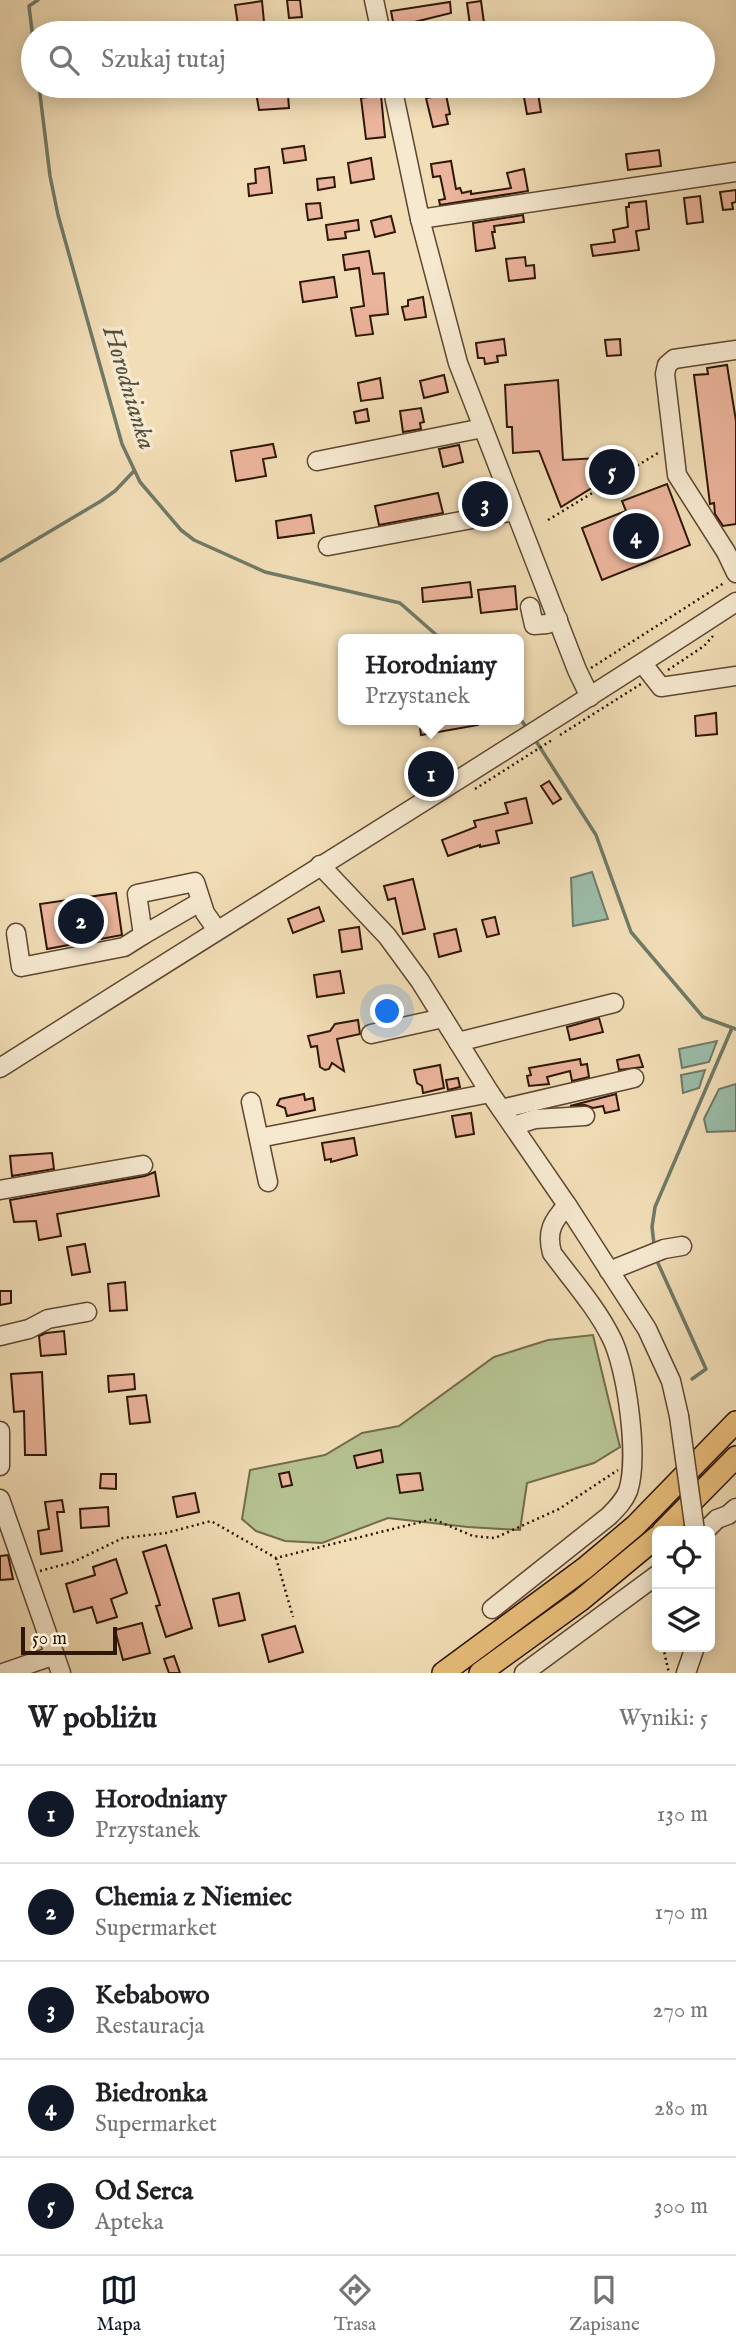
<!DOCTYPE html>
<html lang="pl">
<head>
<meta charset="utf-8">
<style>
	body { margin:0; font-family:"IM FELL English",serif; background:#f6f6f6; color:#202124 }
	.controls { position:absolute; right:21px; bottom:21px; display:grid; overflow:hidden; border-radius:10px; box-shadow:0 4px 18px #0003 }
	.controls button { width:63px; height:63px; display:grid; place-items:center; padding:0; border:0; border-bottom:2px solid #e0e0e0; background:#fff; color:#202124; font:35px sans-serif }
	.scale { position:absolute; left:21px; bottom:18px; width:96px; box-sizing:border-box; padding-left:7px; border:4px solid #2e1705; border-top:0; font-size:19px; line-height:24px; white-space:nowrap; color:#2e1705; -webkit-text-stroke:5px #f6e9d0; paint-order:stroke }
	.you { position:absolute; left:388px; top:1012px; width:24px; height:24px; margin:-18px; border:5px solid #fff; border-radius:50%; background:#1a73e8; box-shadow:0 0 0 10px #1a73e833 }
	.badge { display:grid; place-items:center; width:46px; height:46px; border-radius:50%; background:#111827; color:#fff; font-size:23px; font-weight:700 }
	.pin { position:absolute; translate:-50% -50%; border:4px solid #fff; box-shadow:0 2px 7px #0006 }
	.popup { position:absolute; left:338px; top:634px; width:186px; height:91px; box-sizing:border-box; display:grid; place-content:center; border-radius:10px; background:#fff; filter:drop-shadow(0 2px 5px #0005); font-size:23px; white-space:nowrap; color:#757577 }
	.popup b { font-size:26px; color:#202124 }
	.popup::after { content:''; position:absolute; left:50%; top:100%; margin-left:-14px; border:14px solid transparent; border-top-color:#fff }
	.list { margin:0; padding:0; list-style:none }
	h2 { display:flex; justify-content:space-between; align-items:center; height:91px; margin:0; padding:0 28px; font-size:30px }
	h2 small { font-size:23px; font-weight:400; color:#757577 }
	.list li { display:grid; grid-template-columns:46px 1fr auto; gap:21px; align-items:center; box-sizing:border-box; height:98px; padding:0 28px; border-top:2px solid #e0e0e0 }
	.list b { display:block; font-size:26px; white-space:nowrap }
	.list p { margin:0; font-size:23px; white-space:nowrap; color:#757577 }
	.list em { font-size:23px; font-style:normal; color:#757577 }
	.icon { flex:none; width:38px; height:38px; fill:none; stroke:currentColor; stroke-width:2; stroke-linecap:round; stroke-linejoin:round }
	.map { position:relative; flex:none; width:736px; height:1673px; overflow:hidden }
	.search { position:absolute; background:#fff; box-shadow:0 4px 18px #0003; left:21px; right:21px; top:21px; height:77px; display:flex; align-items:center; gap:18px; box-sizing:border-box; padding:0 24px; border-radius:38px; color:#757577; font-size:26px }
	.sheet { height:581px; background:#fff }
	nav { display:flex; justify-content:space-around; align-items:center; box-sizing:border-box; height:98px; border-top:2px solid #e0e0e0; background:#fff; font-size:19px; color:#757577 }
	nav a { display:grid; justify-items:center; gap:4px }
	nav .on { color:#111827 }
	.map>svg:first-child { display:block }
	.green { fill:#b6c291; stroke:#726c4b; stroke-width:2 }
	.water { fill:#9bbca9; stroke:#6f7a67; stroke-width:2 }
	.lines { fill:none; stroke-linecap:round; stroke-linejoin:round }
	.stream { stroke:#6f7a67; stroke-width:3.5 }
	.building { fill:#ebb49c; stroke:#2e1705; stroke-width:2 }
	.minor-casing { stroke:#5f4831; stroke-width:21 }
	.major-casing { stroke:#2e1705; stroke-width:24 }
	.path { stroke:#2e1705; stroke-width:2.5; stroke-dasharray:2 3.5; stroke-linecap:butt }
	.minor { stroke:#f6e9d0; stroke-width:18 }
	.major { stroke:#e8be7b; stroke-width:21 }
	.minor-bridge-casing { stroke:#5f4831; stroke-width:21; stroke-linecap:butt }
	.minor-bridge { stroke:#f6e9d0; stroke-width:18 }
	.labels { text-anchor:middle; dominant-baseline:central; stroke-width:7; stroke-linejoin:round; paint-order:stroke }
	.water-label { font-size:26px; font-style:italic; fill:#54513e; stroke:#f6e9d0 }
</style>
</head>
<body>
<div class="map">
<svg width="736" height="1673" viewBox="0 0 736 1673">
	<rect width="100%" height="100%" fill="#f1ddb6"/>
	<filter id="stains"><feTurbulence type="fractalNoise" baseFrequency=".00286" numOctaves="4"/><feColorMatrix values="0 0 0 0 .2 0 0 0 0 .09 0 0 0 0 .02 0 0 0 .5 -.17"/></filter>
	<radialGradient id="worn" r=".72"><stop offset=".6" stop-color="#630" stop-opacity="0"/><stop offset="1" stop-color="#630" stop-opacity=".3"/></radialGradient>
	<polygon class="green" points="593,1335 620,1447 594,1463 527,1483 520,1530 468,1527 388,1518 322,1543 285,1541 256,1531 242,1519 250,1470 325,1455 362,1433 399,1426 494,1357 548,1340"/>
	<g class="water">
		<polygon points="592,872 608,919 573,926 571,878"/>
		<polygon points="717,1041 709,1062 682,1068 679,1049"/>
		<polygon points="705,1070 699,1088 683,1093 681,1075"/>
		<polygon points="736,1084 736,1131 707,1132 704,1119 719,1089"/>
	</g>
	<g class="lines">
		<g class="stream">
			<polyline points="33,39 29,6 38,0"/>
			<polyline points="39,86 50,176 58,215 122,444 140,482 181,530 194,540 265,572 400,603 441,639"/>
			<polyline points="0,561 101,501 115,491 134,471"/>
			<polyline points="518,716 527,728"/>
			<polyline points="534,738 596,835 631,932 703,1017 736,1029"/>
			<polyline points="654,1244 652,1227 655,1207 732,1028"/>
			<polyline points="657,1261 706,1369 692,1379"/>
		</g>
	</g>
	<g class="building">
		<polygon points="287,0 300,0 302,17 289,18"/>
		<polygon points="262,1 264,22 238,25 235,5"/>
		<polygon points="481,1 484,23 470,25 467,3"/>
		<polygon points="450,2 451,13 394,27 391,11"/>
		<polygon points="255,86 280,86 281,96 288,95 289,108 259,110"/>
		<polygon points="522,86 537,86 541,112 527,114"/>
		<polygon points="381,95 385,137 366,139 361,98"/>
		<polygon points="446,95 450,114 446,115 448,124 433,127 426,98"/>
		<polygon points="304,146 306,160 284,163 282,149"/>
		<polygon points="659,150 661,166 628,170 626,154"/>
		<polygon points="371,158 374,179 351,183 348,163"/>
		<polygon points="451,161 456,189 460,188 462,193 471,191 471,194 511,188 507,173 524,169 528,191 440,205 439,200 445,199 441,180 440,176 433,177 431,164"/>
		<polygon points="269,167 272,193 249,196 248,184 256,183 255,169"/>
		<polygon points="334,177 335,187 318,190 317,179"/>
		<polygon points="736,190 736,202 732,203 733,209 723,210 720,192"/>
		<polygon points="700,196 703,222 687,224 684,198"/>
		<polygon points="646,201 649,229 636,231 639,250 593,256 591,245 615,242 613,230 628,227 626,207 629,207 629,203"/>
		<polygon points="320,203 322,218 308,220 306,204"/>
		<polygon points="523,215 524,222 494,226 495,232 492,232 495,248 476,251 473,223"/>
		<polygon points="391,216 395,232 375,237 371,221"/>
		<polygon points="358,220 359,230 345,232 346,238 328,240 326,225"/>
		<polygon points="369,251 373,274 384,273 388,314 370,316 373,334 356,336 351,308 364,306 359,268 345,270 343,255"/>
		<polygon points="525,257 526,266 534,265 535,278 509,281 506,259"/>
		<polygon points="334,277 337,297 303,302 300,282"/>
		<polygon points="423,297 426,317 405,320 402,307 408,306 408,300"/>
		<polygon points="504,339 506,355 497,356 498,362 485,364 484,358 478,358 476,343"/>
		<polygon points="620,339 621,355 607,356 605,340"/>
		<polygon points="727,365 736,421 736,524 723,526 715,514 714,503 710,504 694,375 708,374 707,368"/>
		<polygon points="444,375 448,392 424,398 420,381"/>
		<polygon points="380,378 383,398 361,401 358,383"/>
		<polygon points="558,380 563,460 618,457 622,469 561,507 539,451 513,453 512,427 507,427 505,385"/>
		<polygon points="421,408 424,422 420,423 421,429 403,432 400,411"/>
		<polygon points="367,409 369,421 356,423 354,412"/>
		<polygon points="273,444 276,457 263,459 266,476 236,481 231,451"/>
		<polygon points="459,445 463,462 443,467 439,449"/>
		<polygon points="667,484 690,545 602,580 582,528 626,511 622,501"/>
		<polygon points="438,493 443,513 379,525 375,506"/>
		<polygon points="311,515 314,533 278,538 276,521"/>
		<polygon points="470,582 472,597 423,602 422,588"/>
		<polygon points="515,586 517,609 481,613 478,590"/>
		<polygon points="716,713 717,734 696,736 695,716"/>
		<polygon points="419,720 478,720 478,725 421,735"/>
		<polygon points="549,781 561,799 553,804 541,786"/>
		<polygon points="526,798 532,823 496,831 499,843 480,847 480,845 448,856 442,840 476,827 474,821 508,813 505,803"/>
		<polygon points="413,879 425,929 403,934 395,898 388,900 384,886"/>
		<polygon points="116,893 122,935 47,949 40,904"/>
		<polygon points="319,907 324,921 293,933 288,919"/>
		<polygon points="495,917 499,934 487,937 482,920"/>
		<polygon points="359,927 362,949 342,952 339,930"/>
		<polygon points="456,929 461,951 439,957 434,934"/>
		<polygon points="340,971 344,993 317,997 314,975"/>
		<polygon points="599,1018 603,1032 570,1040 567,1027"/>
		<polygon points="358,1020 360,1034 337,1039 344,1071 332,1063 329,1069 325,1070 320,1067 317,1046 311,1047 308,1036 330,1031 335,1024"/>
		<polygon points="639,1055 643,1067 619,1070 617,1060"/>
		<polygon points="580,1059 581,1065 587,1064 589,1077 572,1081 570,1071 547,1077 549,1084 529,1086 527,1076 531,1075 529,1068"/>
		<polygon points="440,1065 444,1088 423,1093 422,1086 417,1083 414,1070"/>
		<polygon points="458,1078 460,1087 448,1090 446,1080"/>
		<polygon points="304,1094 305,1100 313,1098 315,1110 287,1116 285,1108 277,1105 280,1099"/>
		<polygon points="616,1094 619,1110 605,1113 603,1106 593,1108 585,1105 570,1106"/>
		<polygon points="471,1113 474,1134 456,1137 452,1116"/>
		<polygon points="354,1138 357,1155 331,1162 331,1159 325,1160 322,1143"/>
		<polygon points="52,1153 54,1169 12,1176 10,1156"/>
		<polygon points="155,1172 159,1196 57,1214 61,1236 39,1240 36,1221 14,1222 10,1200 145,1176"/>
		<polygon points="85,1244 90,1272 72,1275 67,1247"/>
		<polygon points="125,1282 127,1310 110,1311 108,1284"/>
		<polygon points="0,1291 11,1291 11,1303 0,1305"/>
		<polygon points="64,1331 66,1354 41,1356 39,1336 46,1333"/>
		<polygon points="42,1372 46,1455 25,1455 24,1411 14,1412 11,1374"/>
		<polygon points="134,1374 135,1389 109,1392 108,1376"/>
		<polygon points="146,1395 150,1422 130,1424 127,1397"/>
		<polygon points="381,1450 383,1462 357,1468 354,1456"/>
		<polygon points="289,1472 292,1485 282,1487 279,1474"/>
		<polygon points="420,1473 423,1490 400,1493 397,1475"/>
		<polygon points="101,1474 116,1474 116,1489 100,1488"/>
		<polygon points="195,1493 199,1512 177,1517 173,1497"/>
		<polygon points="62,1500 64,1512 57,1512 62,1551 41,1554 38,1531 49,1529 45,1502"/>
		<polygon points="108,1507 109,1526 81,1528 80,1509"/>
		<polygon points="166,1545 192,1628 166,1637 156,1606 160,1605 143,1552"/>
		<polygon points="8,1555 13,1579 0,1580 0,1556"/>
		<polygon points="116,1559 127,1593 111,1599 117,1617 97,1623 92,1607 74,1612 66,1584 95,1575 93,1567"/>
		<polygon points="239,1593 245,1620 219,1626 213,1599"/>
		<polygon points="142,1623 150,1653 123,1660 115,1630"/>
		<polygon points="295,1626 303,1652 269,1662 262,1635"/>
		<polygon points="174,1656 180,1673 169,1673 164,1659"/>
	</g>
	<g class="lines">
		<defs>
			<g id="minor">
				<polyline points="374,0 381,33"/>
				<polyline points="392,86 420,219 458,363 577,670 590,697"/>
				<polyline points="420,219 736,172"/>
				<polyline points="736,350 674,359 667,365 665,374 677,475 726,552 736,573"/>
				<polyline points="317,461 483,428"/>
				<polyline points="328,546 515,511"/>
				<polyline points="530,607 534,625 547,624 558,619"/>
				<polyline points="643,664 661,687 736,676"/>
				<path d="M 320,865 L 387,936 L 420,981 L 490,1093 L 567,1205 C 553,1221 546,1231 552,1253 C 572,1280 596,1307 611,1337 C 627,1368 639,1458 628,1491 C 624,1501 617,1508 609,1516 L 492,1609"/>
				<polyline points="16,933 21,967 124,947 143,935 137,894 195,882 205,913 217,930"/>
				<polyline points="143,935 200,902"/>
				<polyline points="371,1034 443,1018"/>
				<polyline points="458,1042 614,1003"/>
				<path d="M 0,1068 C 245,912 493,761 736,602"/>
				<polyline points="251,1102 268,1182"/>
				<polyline points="501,1109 634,1078"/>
				<polyline points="513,1126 535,1119 585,1116"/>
				<polyline points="259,1138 490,1093"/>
				<polyline points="0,1190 143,1165"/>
				<polyline points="567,1205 647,1329 671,1381 679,1416"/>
				<polyline points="609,1271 664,1249 682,1246"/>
				<polyline points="0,1336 29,1329 48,1319 87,1312"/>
				<polyline points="0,1431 0,1466"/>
				<polyline points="0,1499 61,1673"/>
				<polyline points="705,1531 717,1519 728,1515 736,1508"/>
				<polyline points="3,1673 55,1655"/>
				<polyline points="524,1673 657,1575"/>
				<polyline points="686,1673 695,1647"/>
			</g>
			<g id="major">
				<polyline points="663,1531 736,1457"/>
				<polyline points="443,1673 585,1568 635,1526 736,1422"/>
				<polyline points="480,1673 581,1600 657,1537"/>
			</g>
		</defs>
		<use href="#minor" class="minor-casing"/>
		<use href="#major" class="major-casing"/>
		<g class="path">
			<polyline points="548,520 658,453"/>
			<polyline points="591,668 724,583"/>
			<polyline points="668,670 704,646 713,636"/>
			<polyline points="560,735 641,684"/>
			<polyline points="475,789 552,740"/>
			<polyline points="276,1558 293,1617"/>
			<polyline points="40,1571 73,1562 123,1538 166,1533 211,1521 276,1558 433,1519 473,1536 495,1538 559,1509 618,1470"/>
			<polyline points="653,1597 657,1617"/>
			<polyline points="663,1647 669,1673"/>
		</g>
		<use href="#minor" class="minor"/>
		<use href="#major" class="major"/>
		<defs>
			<polyline id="minor-bridge" points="679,1416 695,1531"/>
		</defs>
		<use href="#minor-bridge" class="minor-bridge-casing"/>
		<use href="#minor-bridge" class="minor-bridge"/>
	</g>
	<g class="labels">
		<g class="water-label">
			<text transform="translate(129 388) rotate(73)">Horodnianka</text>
		</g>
	</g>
	<rect width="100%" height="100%" filter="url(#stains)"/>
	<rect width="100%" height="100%" fill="url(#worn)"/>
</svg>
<div class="controls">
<button><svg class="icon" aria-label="locate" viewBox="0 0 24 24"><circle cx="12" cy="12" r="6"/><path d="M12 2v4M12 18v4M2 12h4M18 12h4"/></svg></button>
<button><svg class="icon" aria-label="layers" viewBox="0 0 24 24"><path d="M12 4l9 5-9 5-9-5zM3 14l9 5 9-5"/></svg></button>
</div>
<div class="scale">50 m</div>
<div class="you"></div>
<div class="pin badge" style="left:431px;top:774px">1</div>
<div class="popup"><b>Horodniany</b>Przystanek</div>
<div class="pin badge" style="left:81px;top:921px">2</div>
<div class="pin badge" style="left:485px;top:504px">3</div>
<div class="pin badge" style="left:636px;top:536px">4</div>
<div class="pin badge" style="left:612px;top:472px">5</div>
<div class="search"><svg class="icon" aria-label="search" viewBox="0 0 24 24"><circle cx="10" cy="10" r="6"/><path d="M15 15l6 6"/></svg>Szukaj tutaj</div>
</div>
<section class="sheet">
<h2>W pobliżu<small>Wyniki: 5</small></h2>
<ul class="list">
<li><span class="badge">1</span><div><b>Horodniany</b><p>Przystanek</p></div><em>130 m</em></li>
<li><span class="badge">2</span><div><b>Chemia z Niemiec</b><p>Supermarket</p></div><em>170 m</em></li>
<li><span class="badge">3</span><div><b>Kebabowo</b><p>Restauracja</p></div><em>270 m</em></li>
<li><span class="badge">4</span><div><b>Biedronka</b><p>Supermarket</p></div><em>280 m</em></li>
<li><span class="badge">5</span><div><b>Od Serca</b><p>Apteka</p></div><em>300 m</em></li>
</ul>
</section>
<nav>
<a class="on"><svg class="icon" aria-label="map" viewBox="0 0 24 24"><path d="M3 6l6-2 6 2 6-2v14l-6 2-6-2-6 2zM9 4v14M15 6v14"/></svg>Mapa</a>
<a><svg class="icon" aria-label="directions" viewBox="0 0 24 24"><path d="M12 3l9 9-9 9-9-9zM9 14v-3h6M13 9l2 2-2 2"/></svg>Trasa</a>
<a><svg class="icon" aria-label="saved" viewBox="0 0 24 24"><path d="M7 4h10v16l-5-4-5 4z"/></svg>Zapisane</a>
</nav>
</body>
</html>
